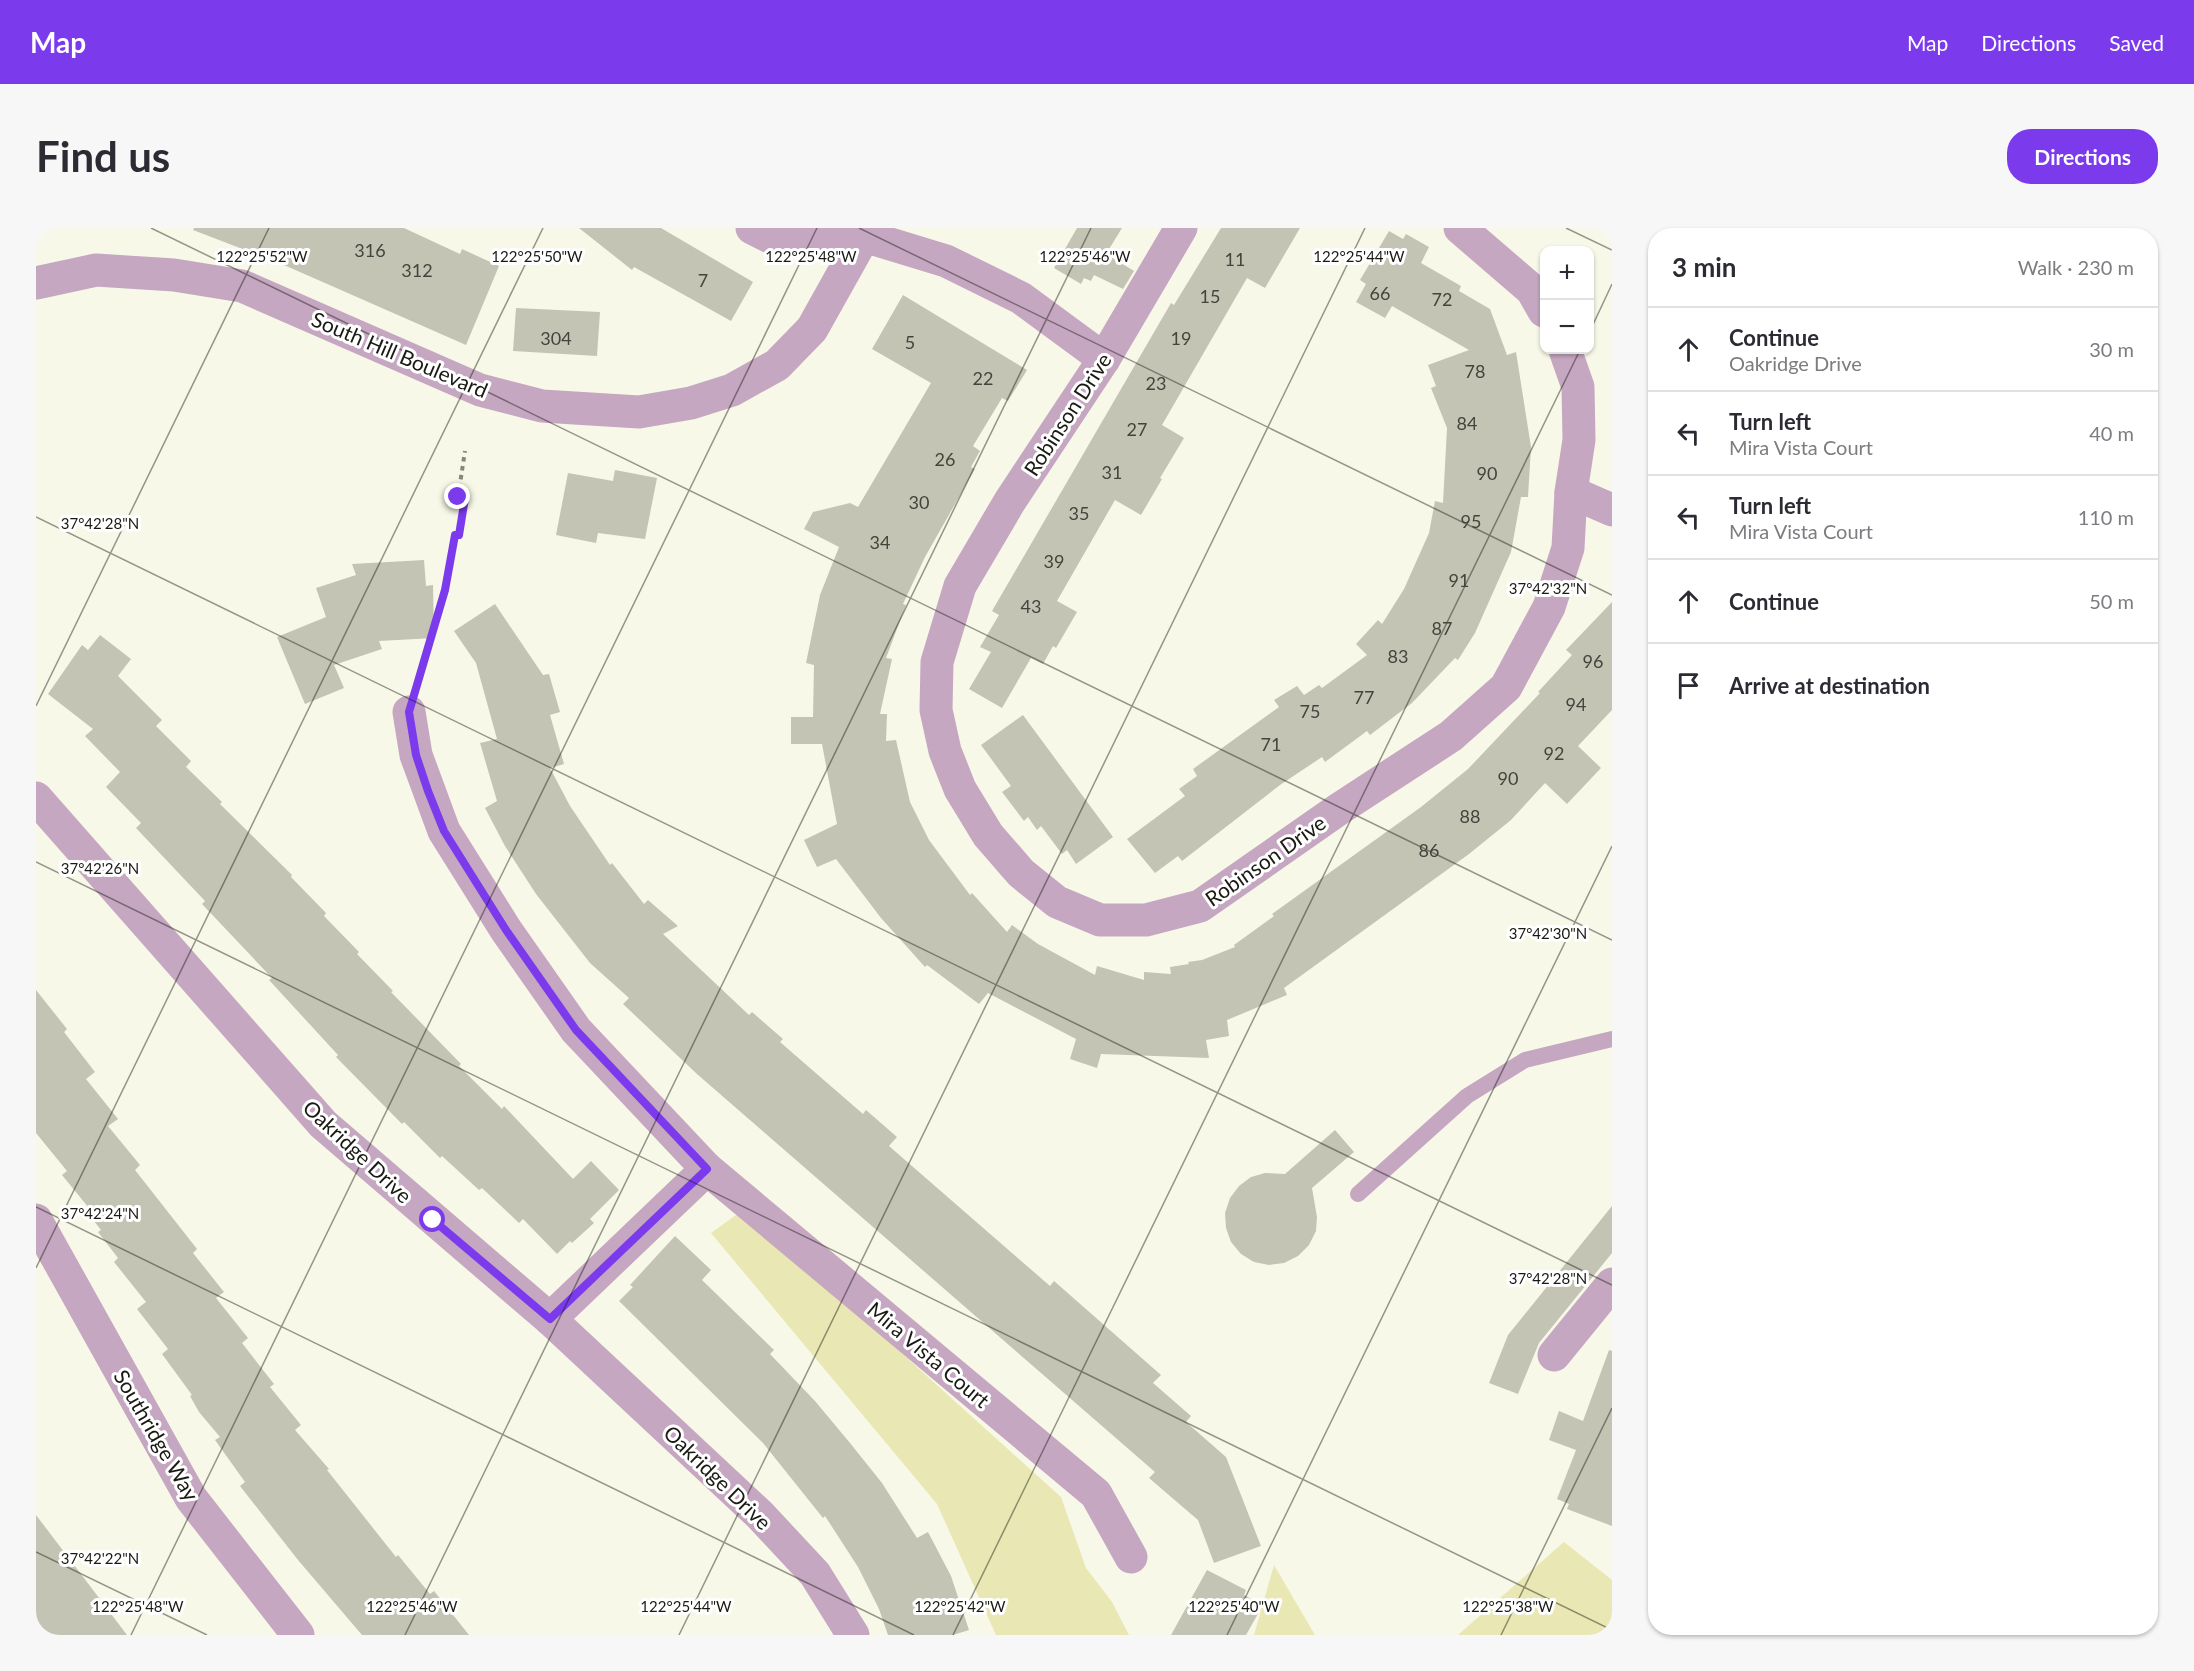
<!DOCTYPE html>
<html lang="en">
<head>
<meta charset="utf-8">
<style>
	body { margin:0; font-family:Lato,sans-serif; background:#f7f7f7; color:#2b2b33 }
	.controls { position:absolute; right:18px; top:18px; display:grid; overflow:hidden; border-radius:12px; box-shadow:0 2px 4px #0004 }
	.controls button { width:54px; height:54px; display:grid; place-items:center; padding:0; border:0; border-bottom:2px solid #e1e1e2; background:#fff; color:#2b2b33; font:30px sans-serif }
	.stop { position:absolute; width:18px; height:18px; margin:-14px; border:4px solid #7c3aed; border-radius:50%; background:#fff }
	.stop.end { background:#7c3aed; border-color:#fff; box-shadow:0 2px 6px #0008 }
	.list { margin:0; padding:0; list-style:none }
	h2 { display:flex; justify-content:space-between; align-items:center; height:78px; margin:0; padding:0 24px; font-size:26px }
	h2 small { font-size:20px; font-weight:400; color:#7c7c81 }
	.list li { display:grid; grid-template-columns:39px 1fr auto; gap:18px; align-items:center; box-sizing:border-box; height:84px; padding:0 24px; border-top:2px solid #e1e1e2 }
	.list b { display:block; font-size:22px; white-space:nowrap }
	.list p { margin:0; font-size:20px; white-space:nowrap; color:#7c7c81 }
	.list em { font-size:20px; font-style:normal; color:#7c7c81 }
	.icon { flex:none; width:33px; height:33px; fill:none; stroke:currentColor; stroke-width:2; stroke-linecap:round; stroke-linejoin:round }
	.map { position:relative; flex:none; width:1576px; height:1407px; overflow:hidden; border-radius:24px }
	header { display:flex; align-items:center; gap:36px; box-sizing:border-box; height:84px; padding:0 30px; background:#7c3aed; color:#fff }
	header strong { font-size:28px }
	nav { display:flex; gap:33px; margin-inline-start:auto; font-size:21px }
	.intro { display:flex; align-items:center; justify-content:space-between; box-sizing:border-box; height:144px; padding:0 36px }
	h1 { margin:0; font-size:42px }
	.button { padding:15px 27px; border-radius:24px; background:#7c3aed; color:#fff; font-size:21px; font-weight:700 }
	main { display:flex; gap:36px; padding:0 36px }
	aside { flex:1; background:#fff; border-radius:24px; box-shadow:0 2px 4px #0004 }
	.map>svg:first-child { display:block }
	.green { fill:#e9e7b3 }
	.building { fill:#c4c4b5 }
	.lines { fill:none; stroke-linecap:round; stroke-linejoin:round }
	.path { stroke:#86867b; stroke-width:4; stroke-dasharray:4.5 4.5; stroke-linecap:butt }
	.service { stroke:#c5a7c1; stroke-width:16 }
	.minor { stroke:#c5a7c1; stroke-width:33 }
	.tertiary { stroke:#c5a7c1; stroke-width:33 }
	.route { stroke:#7c3aed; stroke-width:8 }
	.ticks { fill:none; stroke:#1a1a14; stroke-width:1.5; stroke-opacity:0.45 }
	.labels { text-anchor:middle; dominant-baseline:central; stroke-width:6; stroke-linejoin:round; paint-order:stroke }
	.number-label { font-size:18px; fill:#44443c }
	.street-label { font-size:21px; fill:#1a1a14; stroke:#fff }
	.ticks-label { font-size:15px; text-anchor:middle; fill:#1a1a14; stroke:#fff; stroke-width:6; stroke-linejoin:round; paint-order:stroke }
</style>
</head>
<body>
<header>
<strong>Map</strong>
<nav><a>Map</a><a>Directions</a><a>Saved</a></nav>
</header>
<div class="intro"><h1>Find us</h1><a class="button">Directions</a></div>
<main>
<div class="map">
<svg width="1576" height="1407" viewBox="0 0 1576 1407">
	<rect width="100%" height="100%" fill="#f8f8e8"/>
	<g class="green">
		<polygon points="707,982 1025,1269 1050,1340 1076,1374 1093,1407 960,1407 901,1276 675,1005"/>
		<polygon points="1528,1314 1576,1352 1576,1407 1422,1407"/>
		<polygon points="1238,1337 1279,1407 1218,1407"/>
	</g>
	<g class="building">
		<polygon points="158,0 368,0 424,26 426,21 463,38 430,117 248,37 157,2"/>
		<polygon points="543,0 625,0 717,54 695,93 598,39 596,42"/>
		<polygon points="1041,0 1086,0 1070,26 1098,43 1087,61 1058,47 1055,53 1048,50 1045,56 1018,40"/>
		<polygon points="1185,0 1264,0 1229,60 1211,50 1126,197 1148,210 1124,250 1126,251 1105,287 1079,272 1021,373 1041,384 1020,420 1017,418 1007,436 995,430 966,480 933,461 955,424 944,419 963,387 956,383 1135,75 1138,77"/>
		<polygon points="1353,3 1367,11 1370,6 1393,19 1385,35 1425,58 1423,63 1454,81 1471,127 1480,124 1495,219 1492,269 1485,269 1475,324 1439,405 1422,432 1419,430 1376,475 1334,507 1331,503 1289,534 1286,529 1244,557 1146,633 1142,628 1119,645 1091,611 1149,568 1143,561 1161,548 1157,541 1243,479 1238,472 1261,458 1268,467 1283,457 1286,460 1331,427 1320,416 1342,392 1346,396 1368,361 1393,305 1399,273 1407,275 1411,200 1395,160 1400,158 1392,137 1433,122 1356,78 1349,90 1320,74 1330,56 1324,52"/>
		<polygon points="867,67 991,142 972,173 966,170 937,218 944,223 935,239 939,241 889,329 867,376 870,377 850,430 856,431 844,486 851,486 850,513 860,512 874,574 893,612 934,667 936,665 971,704 976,697 1002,716 1059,747 1061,738 1108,752 1108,744 1135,746 1134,739 1153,736 1152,734 1166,732 1199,719 1198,717 1238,688 1236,686 1385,579 1432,541 1504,465 1502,464 1536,427 1530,422 1576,374 1576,482 1542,518 1565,540 1531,576 1509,555 1475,592 1433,626 1248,760 1251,767 1191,792 1193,808 1170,812 1173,830 1065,826 1061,840 1034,831 1040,811 952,765 943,776 891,737 889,739 845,690 800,631 781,639 768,612 801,596 786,516 755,516 755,489 777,489 778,437 770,435 784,367 803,319 768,301 777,284 814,275 822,279 895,155 836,121"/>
		<polygon points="480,80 564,84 561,128 477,123"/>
		<polygon points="579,242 621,250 609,311 562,305 560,315 520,307 532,245 577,253"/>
		<polygon points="388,332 390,358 397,357 398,410 343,413 346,421 298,437 308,460 269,476 241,409 290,389 280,360 320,347 316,336"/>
		<polygon points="459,376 507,447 513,446 524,484 514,487 528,536 514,540 534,578 574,637 576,635 608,676 612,672 642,698 627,706 713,787 716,784 747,811 744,814 827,886 830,882 861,909 853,918 1014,1058 1018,1053 1125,1147 1117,1155 1155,1188 1150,1194 1190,1229 1225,1318 1178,1335 1162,1292 1113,1250 1119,1244 661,846 587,776 593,770 554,735 500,666 469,618 449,580 461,573 444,515 461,511 440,435 418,403"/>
		<polygon points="64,407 95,431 82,448 126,492 120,498 155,533 150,539 186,574 184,576 256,647 255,649 290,685 288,688 323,724 321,726 357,763 355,764 425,836 423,838 466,881 468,878 537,951 555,933 583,962 554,991 558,995 536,1015 534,1013 521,1026 487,991 483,995 446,960 443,962 406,928 404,930 368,894 366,896 300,829 302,827 233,752 236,750 166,676 169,673 100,600 105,595 70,559 84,544 49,508 57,501 12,466 46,417 52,422"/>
		<polygon points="987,487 1077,609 1040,636 1031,622 1026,626 1005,598 1001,602 992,589 988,593 966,564 975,558 945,517"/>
		<polygon points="0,762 31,801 28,804 59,844 50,851 82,891 72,898 104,937 99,942 161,1021 157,1025 188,1064 180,1070 212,1110 206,1115 238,1156 234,1159 265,1197 259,1202 293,1241 291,1242 360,1329 362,1327 394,1366 398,1363 433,1407 326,1407 262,1332 204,1258 209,1254 179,1212 184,1209 163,1184 154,1168 156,1167 126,1126 132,1121 101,1081 110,1074 78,1034 82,1030 62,1004 65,1002 54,988 57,985 26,947 31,943 0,905"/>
		<polygon points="1299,902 1318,924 1276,960 1281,989 1280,1003 1273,1017 1262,1028 1248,1035 1233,1037 1218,1034 1205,1026 1195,1014 1190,1000 1189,985 1194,970 1203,958 1215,949 1229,945 1249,946"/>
		<polygon points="1576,978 1576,1025 1503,1115 1482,1166 1453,1155 1472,1107"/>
		<polygon points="639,1008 675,1042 666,1052 738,1122 734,1126 779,1173 814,1215 846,1255 881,1310 892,1304 915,1348 933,1402 917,1407 852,1407 843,1381 822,1339 789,1288 787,1290 727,1215 583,1073 597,1059 594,1057"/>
		<polygon points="1573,1122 1576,1123 1576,1298 1531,1281 1533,1276 1521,1271 1540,1222 1513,1212 1523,1183 1547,1193"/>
		<polygon points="0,1287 54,1358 91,1407 0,1407"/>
		<polygon points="1171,1342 1210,1362 1208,1367 1227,1377 1210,1407 1135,1407"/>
	</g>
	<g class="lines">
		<polyline class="path" points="383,452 409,362 419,307 423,307 429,270 422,269 429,223"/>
		<polyline class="service" points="1322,966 1431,868 1489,832 1576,811"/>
		<g class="minor">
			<polyline points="716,0 736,10 828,8 910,33 985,70 1068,131"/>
			<polyline points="1145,0 1068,131 974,273 924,358 901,434 900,482 909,523 924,561 952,607 985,645 1021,674 1064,692 1110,692 1164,678 1303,581 1415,508 1470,459 1513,379 1532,320 1535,264 1543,212 1542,159 1529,122"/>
			<polyline points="1424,0 1496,62 1508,83"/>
			<polyline points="1535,264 1576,282"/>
			<polyline points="373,484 380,527 408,603 470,702 540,802 671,941 1060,1266 1095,1329"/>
			<polyline points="0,570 287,896 514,1091 724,1287 779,1346 817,1407"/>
			<polyline points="0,992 155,1270 262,1407"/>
			<polyline points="514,1091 671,941"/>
			<polyline points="1518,1127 1576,1056"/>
		</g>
		<polyline class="tertiary" points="0,55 60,42 138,47 206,58 444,162 506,178 603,184 655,175 696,162 741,137 776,101 828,8 829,0"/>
	</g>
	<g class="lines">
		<polyline class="route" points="397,992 514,1091 671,941 540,802 470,702 408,603 392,563 380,527 373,484 409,362 419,307 423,307 429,270 422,269"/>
	</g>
	<path class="ticks" d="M 115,0 L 1576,712M 823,0 L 1576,367M 1530,0 L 1576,22M 1554,103 L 1576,56M 0,289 L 1576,1057M 0,478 L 233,0M 0,634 L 1576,1402M 0,979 L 878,1407M 0,1040 L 507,0M 0,1324 L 171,1407M 95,1407 L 781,0M 369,1407 L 1055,0M 643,1407 L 1329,0M 917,1407 L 1544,122M 1191,1407 L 1576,618M 1465,1407 L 1576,1180"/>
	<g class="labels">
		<g class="number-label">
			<text x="334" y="22">316</text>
			<text x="1199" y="31">11</text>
			<text x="381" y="42">312</text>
			<text x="667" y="52">7</text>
			<text x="1344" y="65">66</text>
			<text x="1174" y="68">15</text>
			<text x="1406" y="71">72</text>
			<text x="520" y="110">304</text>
			<text x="1145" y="110">19</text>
			<text x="874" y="114">5</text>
			<text x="1439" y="143">78</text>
			<text x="947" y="150">22</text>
			<text x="1120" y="155">23</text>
			<text x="1431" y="195">84</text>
			<text x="1101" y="201">27</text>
			<text x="909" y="231">26</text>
			<text x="1076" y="244">31</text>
			<text x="1451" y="245">90</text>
			<text x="883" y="274">30</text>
			<text x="1043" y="285">35</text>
			<text x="1435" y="293">95</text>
			<text x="844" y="314">34</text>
			<text x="1018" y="333">39</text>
			<text x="1423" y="352">91</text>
			<text x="995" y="378">43</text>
			<text x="1406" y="400">87</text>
			<text x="1362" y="428">83</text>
			<text x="1557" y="433">96</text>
			<text x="1328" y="469">77</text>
			<text x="1540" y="476">94</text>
			<text x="1274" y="483">75</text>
			<text x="1235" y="516">71</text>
			<text x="1518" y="525">92</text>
			<text x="1472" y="550">90</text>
			<text x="1434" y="588">88</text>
			<text x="1393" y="622">86</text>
		</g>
		<g class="street-label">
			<text transform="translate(364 126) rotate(23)">South Hill Boulevard</text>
			<text transform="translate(1031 186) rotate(-57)">Robinson Drive</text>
			<text transform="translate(1229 632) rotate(-35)">Robinson Drive</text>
			<text transform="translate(322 923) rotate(43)">Oakridge Drive</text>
			<text transform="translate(893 1126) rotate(40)">Mira Vista Court</text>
			<text transform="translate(121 1207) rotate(60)">Southridge Way</text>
			<text transform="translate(682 1249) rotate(44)">Oakridge Drive</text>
		</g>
	</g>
	<g class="ticks-label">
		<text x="226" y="34">122°25'52"W</text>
		<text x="501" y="34">122°25'50"W</text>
		<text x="775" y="34">122°25'48"W</text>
		<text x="1049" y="34">122°25'46"W</text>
		<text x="1323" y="34">122°25'44"W</text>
		<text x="64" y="301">37°42'28"N</text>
		<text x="1512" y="366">37°42'32"N</text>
		<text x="64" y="646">37°42'26"N</text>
		<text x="1512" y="711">37°42'30"N</text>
		<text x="64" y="991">37°42'24"N</text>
		<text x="1512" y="1056">37°42'28"N</text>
		<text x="64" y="1336">37°42'22"N</text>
		<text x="102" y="1384">122°25'48"W</text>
		<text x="376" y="1384">122°25'46"W</text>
		<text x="650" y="1384">122°25'44"W</text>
		<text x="924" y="1384">122°25'42"W</text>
		<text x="1198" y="1384">122°25'40"W</text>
		<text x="1472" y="1384">122°25'38"W</text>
	</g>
</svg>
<div class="controls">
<button>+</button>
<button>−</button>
</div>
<div class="stop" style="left:397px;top:992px"></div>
<div class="stop end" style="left:422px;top:269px"></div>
</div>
<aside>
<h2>3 min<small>Walk · 230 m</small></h2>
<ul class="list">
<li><svg class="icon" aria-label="ahead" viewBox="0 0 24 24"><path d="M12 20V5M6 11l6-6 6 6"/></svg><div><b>Continue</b><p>Oakridge Drive</p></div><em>30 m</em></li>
<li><svg class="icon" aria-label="left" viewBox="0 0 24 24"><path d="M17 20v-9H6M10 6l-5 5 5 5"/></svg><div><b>Turn left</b><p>Mira Vista Court</p></div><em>40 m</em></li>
<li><svg class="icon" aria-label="left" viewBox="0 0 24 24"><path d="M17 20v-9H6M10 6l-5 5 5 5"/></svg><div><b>Turn left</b><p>Mira Vista Court</p></div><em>110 m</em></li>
<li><svg class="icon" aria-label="ahead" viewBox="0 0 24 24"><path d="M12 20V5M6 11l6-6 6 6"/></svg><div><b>Continue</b></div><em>50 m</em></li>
<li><svg class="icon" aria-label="arrive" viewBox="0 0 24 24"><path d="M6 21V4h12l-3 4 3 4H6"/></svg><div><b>Arrive at destination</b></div></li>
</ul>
</aside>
</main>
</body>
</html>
